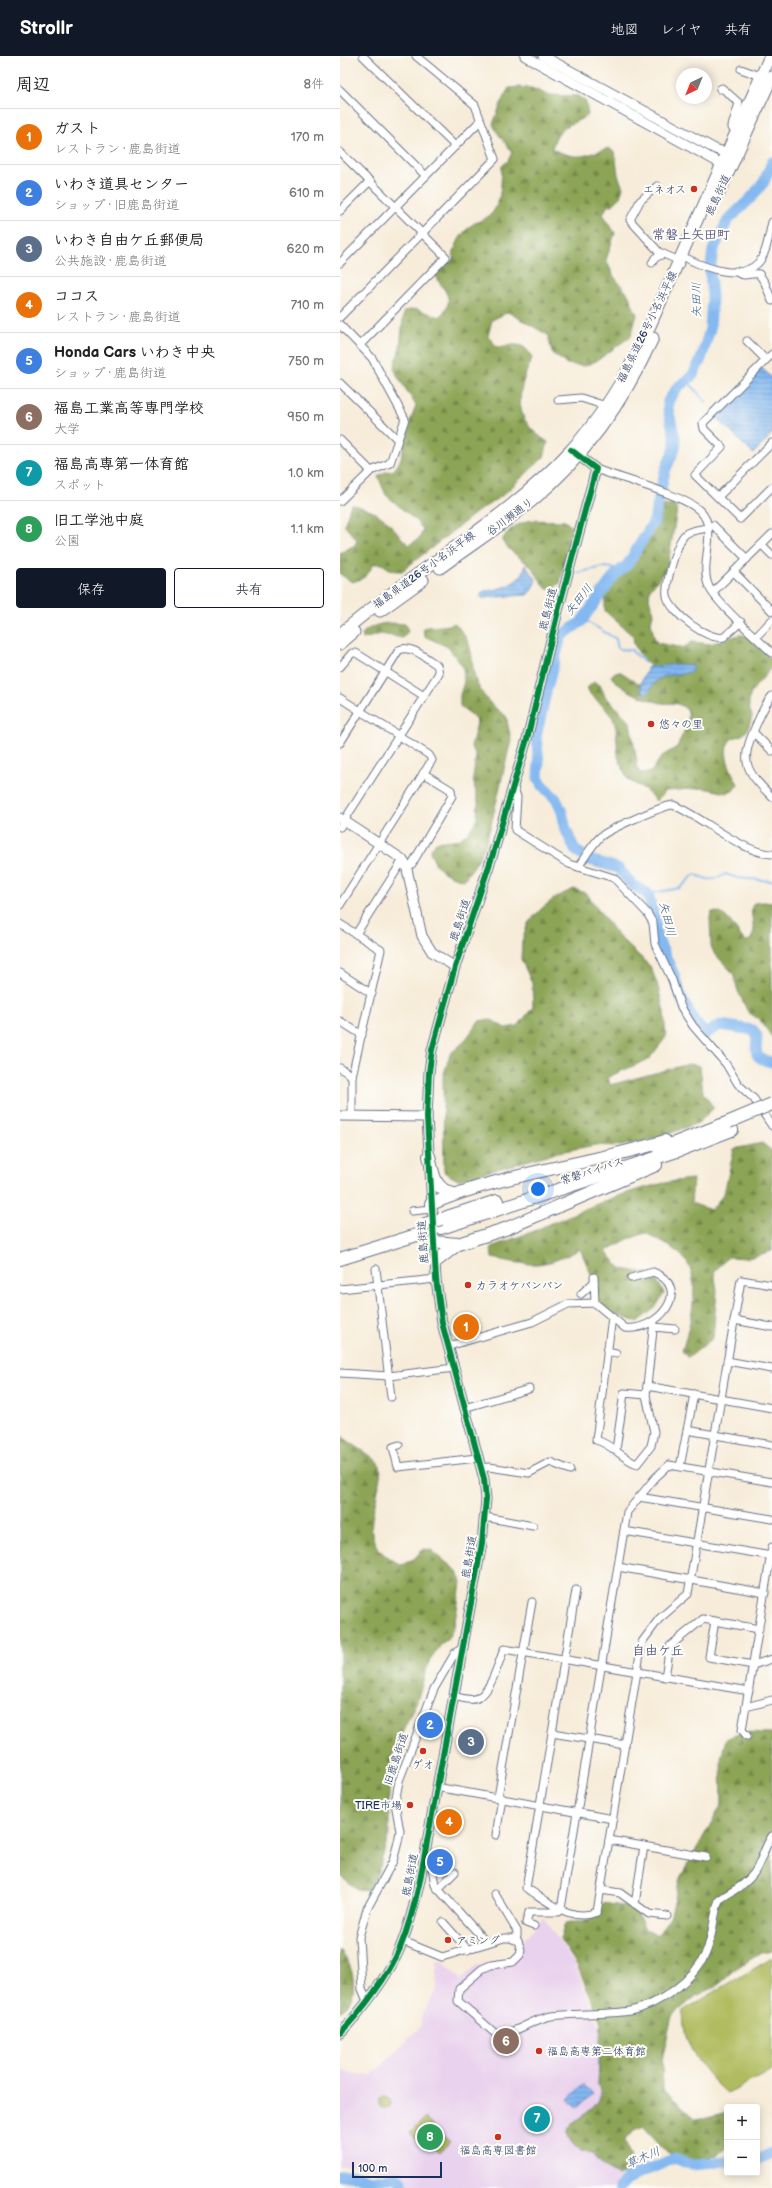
<!DOCTYPE html>
<html lang="ja">
<head>
<meta charset="utf-8">
<style>
	body { margin:0; font-family:"Balsamiq Sans","Klee One",sans-serif; background:#f2f2f2; color:#222 }
	.controls { position:absolute; right:12px; bottom:12px; display:grid; overflow:hidden; border-radius:4px; box-shadow:0 2px 10px #0003 }
	.controls button { width:36px; height:36px; display:grid; place-items:center; padding:0; border:0; border-bottom:1px solid #e0e0e0; background:#fff; color:#222; font:20px sans-serif }
	.compass { position:absolute; left:336px; top:12px; width:36px; height:36px; border-radius:50%; background:#fff; box-shadow:0 2px 10px #0003; rotate:223deg }
	.scale { position:absolute; left:12px; bottom:10px; width:90px; box-sizing:border-box; padding-left:4px; border:2px solid #1b2f5e; border-top:0; font-size:11px; line-height:14px; white-space:nowrap; color:#1b2f5e; -webkit-text-stroke:3px #fdfcf7; paint-order:stroke }
	.you { position:absolute; left:198px; top:1133px; width:14px; height:14px; margin:-10px; border:3px solid #fff; border-radius:50%; background:#1a73e8; box-shadow:0 0 0 6px #1a73e833 }
	.badge { display:grid; place-items:center; width:26px; height:26px; border-radius:50%; background:#111827; color:#fff; font-size:13px; font-weight:700 }
	.pin { position:absolute; translate:-50% -50%; border:2px solid #fff; box-shadow:0 1px 4px #0006 }
	.list { margin:0; padding:0; list-style:none }
	h2 { display:flex; justify-content:space-between; align-items:center; height:52px; margin:0; padding:0 16px; font-size:17px }
	h2 small { font-size:13px; font-weight:400; color:#767676 }
	.list li { display:grid; grid-template-columns:26px 1fr auto; gap:12px; align-items:center; box-sizing:border-box; height:56px; padding:0 16px; border-top:1px solid #e0e0e0 }
	.list b { display:block; font-size:15px; white-space:nowrap }
	.list p { margin:0; font-size:13px; white-space:nowrap; color:#767676 }
	.list em { font-size:13px; font-style:normal; color:#767676 }
	.actions { display:flex; gap:8px; padding:12px 16px }
	.actions a { flex:1; padding:9px 0; border:1px solid #111827; border-radius:4px; text-align:center; font-size:14px; color:#111827 }
	.actions .main { background:#111827; color:#fff }
	.map { position:relative; flex:none; width:432px; height:2132px; overflow:hidden }
	header { display:flex; align-items:center; gap:24px; box-sizing:border-box; height:56px; padding:0 20px; background:#111827; color:#fff }
	header strong { font-size:19px }
	nav { display:flex; gap:22px; margin-inline-start:auto; font-size:14px }
	main { display:flex }
	aside { flex:1; background:#fff }
	.map>svg:first-child { display:block }
	.built { fill:#e9d2ed }
	.green { fill:#b0bc5e; stroke:#66765e }
	.forest { fill:url(#forest-firs); stroke:#546a5a }
	.water { fill:url(#water-rules); stroke:#4f74a8 }
	.lines { fill:none; stroke-linecap:round; stroke-linejoin:round }
	.stream { stroke:#83b8f1; stroke-width:2 }
	.river { stroke:#83b8f1; stroke-width:11 }
	.minor-casing { stroke:#687189; stroke-width:9 }
	.tertiary-casing { stroke:#687189; stroke-width:11 }
	.primary-casing { stroke:#687189; stroke-width:13 }
	.trunk-casing { stroke:#687189; stroke-width:14 }
	.minor { stroke:#fff; stroke-width:7 }
	.tertiary { stroke:#fff; stroke-width:9 }
	.primary { stroke:#fff; stroke-width:11 }
	.trunk { stroke:#fff; stroke-width:12 }
	.trunk-bridge-casing { stroke:#687189; stroke-width:14; stroke-linecap:butt }
	.trunk-bridge { stroke:#fff; stroke-width:12 }
	.cycleway-casing { stroke:#fdfcf7; stroke-width:8 }
	.cycleway { stroke:#00873e; stroke-width:6 }
	.poi-dot { fill:#c8321e; stroke:#fdfcf7; stroke-width:1.5 }
	.labels { text-anchor:middle; dominant-baseline:central; stroke-width:4; stroke-linejoin:round; paint-order:stroke }
	.poi-label { font-size:11px; fill:#1b2f5e; stroke:#fdfcf7; text-anchor:start }
	.street-label { font-size:11px; fill:#1b2f5e; stroke:#fdfcf7 }
	.water-label { font-size:12px; font-style:italic; fill:#3a588a; stroke:#fdfcf7 }
	.quarter-label { font-size:13px; font-weight:bold; fill:#5b5b86; stroke:#fdfcf7 }
</style>
</head>
<body>
<header>
<strong>Strollr</strong>
<nav><a>地図</a><a>レイヤ</a><a>共有</a></nav>
</header>
<main>
<aside>
<h2>周辺<small>8件</small></h2>
<ul class="list">
<li><span class="badge" style="background:#e8710a">1</span><div><b>ガスト</b><p>レストラン · 鹿島街道</p></div><em>170 m</em></li>
<li><span class="badge" style="background:#3f7fe0">2</span><div><b>いわき道具センター</b><p>ショップ · 旧鹿島街道</p></div><em>610 m</em></li>
<li><span class="badge" style="background:#5c6f8a">3</span><div><b>いわき自由ケ丘郵便局</b><p>公共施設 · 鹿島街道</p></div><em>620 m</em></li>
<li><span class="badge" style="background:#e8710a">4</span><div><b>ココス</b><p>レストラン · 鹿島街道</p></div><em>710 m</em></li>
<li><span class="badge" style="background:#3f7fe0">5</span><div><b>Honda Cars いわき中央</b><p>ショップ · 鹿島街道</p></div><em>750 m</em></li>
<li><span class="badge" style="background:#8d6e63">6</span><div><b>福島工業高等専門学校</b><p>大学</p></div><em>950 m</em></li>
<li><span class="badge" style="background:#0f9aa8">7</span><div><b>福島高専第一体育館</b><p>スポット</p></div><em>1.0 km</em></li>
<li><span class="badge" style="background:#2e9e5b">8</span><div><b>旧工学池中庭</b><p>公園</p></div><em>1.1 km</em></li>
</ul>
<div class="actions"><a class="main">保存</a><a>共有</a></div>
</aside>
<div class="map">
<svg width="432" height="2132" viewBox="0 0 432 2132">
	<defs>
		<pattern id="forest-firs" width="22" height="20" patternUnits="userSpaceOnUse"><rect width="22" height="20" fill="#8ca455"/><path d="M5 1l3.5 6h-7zM16 11l3.5 6h-7z" fill="#72864a"/></pattern>
		<pattern id="water-rules" width="6" height="5" patternUnits="userSpaceOnUse"><rect width="6" height="5" fill="#83b8f1"/><path d="M0 2.5h6" fill="none" stroke="#6a96c6"/></pattern>
	</defs>
	<rect width="100%" height="100%" fill="#fdfcf7"/>
	<filter id="ink" filterUnits="userSpaceOnUse"><feTurbulence type="fractalNoise" baseFrequency=".025" numOctaves="2"/><feDisplacementMap in="SourceGraphic" scale="8" xChannelSelector="R" yChannelSelector="G"/><feConvolveMatrix kernelMatrix="1 2 1 2 8 2 1 2 1" color-interpolation-filters="sRGB"/></filter>
	<filter id="wash" filterUnits="userSpaceOnUse"><feTurbulence type="fractalNoise" baseFrequency=".012" numOctaves="4" result="noise"/><feDisplacementMap in="SourceGraphic" scale="16" xChannelSelector="R" yChannelSelector="G"/><feGaussianBlur stdDeviation="0.9" result="paint"/><feColorMatrix in="noise" values="0 0 0 0 0 0 0 0 0 0 0 0 0 0 0 0 0 1.4 0 .05"/><feComposite in="paint" operator="in"/></filter>
	<g filter="url(#wash)">
		<rect width="100%" height="100%" fill="#f7ecd9"/>
		<polygon class="built" points="203,1861 235,1909 271,2000 284,2113 273,2132 72,2132 67,2125 53,2115 17,2109 0,2110 0,2015 31,2020 81,1970 82,1957 97,1934 96,1905 101,1904 121,1924 137,1909 171,1902 176,1899 178,1891"/>
		<g class="green">
			<path d="M 432,1902 L 432,2015 L 387,2037 C 365,2018 339,1986 344,1954 Z"/>
			<circle cx="45" cy="2047" r="6"/>
			<polygon points="85,2062 110,2086 100,2096 89,2086 84,2090 70,2077"/>
		</g>
		<g class="forest">
			<path d="M 179,31 L 192,32 L 208,39 L 238,40 L 246,46 L 248,59 C 229,71 218,68 212,93 C 240,105 242,100 269,92 L 275,97 L 278,119 L 283,132 L 280,141 L 273,149 L 268,149 L 263,158 L 275,177 L 266,204 L 274,221 L 288,238 L 297,259 L 291,280 L 258,304 L 245,310 L 227,308 L 212,297 L 208,279 L 168,256 L 152,264 L 148,280 L 157,291 C 174,290 183,283 192,302 C 177,336 171,364 208,386 L 204,401 L 163,439 L 137,456 L 62,515 C 59,515 54,515 52,514 C 42,510 44,505 32,509 C 29,520 23,523 12,526 L 0,518 L 0,497 L 15,489 L 17,484 L 4,469 L 11,449 C 16,449 19,450 23,452 C 50,461 50,472 69,489 L 80,482 L 83,473 L 75,464 L 46,439 L 38,420 L 46,416 L 53,415 C 65,403 62,389 67,374 C 70,366 73,358 76,350 C 69,336 60,327 54,312 L 60,292 L 64,255 L 76,253 L 100,261 C 116,242 106,238 95,219 L 95,216 L 113,203 C 113,191 123,173 135,167 C 142,164 148,162 153,156 C 162,143 161,125 162,110 L 168,105 L 172,96 L 157,76 L 153,68 L 164,40 L 169,32 Z"/>
			<path d="M 334,448 L 337,454 L 327,513 L 310,533 L 309,542 L 313,558 L 311,566 L 314,581 L 317,587 L 343,592 L 352,586 L 370,588 L 399,579 L 405,579 L 431,603 L 432,609 C 422,629 401,634 412,660 C 410,667 408,676 402,679 C 399,681 395,681 393,682 C 378,692 392,717 398,728 L 393,735 L 387,737 L 363,732 L 326,735 L 316,745 L 305,733 L 288,724 L 278,701 L 276,672 L 273,662 L 265,652 L 249,637 L 247,632 L 254,626 L 260,629 L 265,640 L 290,666 L 297,706 L 296,710 L 300,717 L 311,716 L 322,700 L 337,691 L 348,667 L 348,655 C 337,643 330,650 317,646 C 303,642 279,633 271,620 L 275,616 L 281,616 L 305,632 L 314,614 L 300,599 L 294,588 L 293,580 L 265,555 L 265,531 L 267,524 L 300,489 L 324,449 Z"/>
			<path d="M 191,464 L 225,465 L 232,471 L 220,527 L 213,533 L 207,533 C 199,526 197,515 188,508 C 178,500 169,495 162,485 C 168,472 178,468 191,464 Z"/>
			<path d="M 49,567 L 65,568 L 68,575 L 63,582 L 41,578 L 23,583 L 22,578 C 30,570 38,568 49,567 Z"/>
			<path d="M 115,567 C 121,575 127,582 130,591 C 133,601 132,612 135,622 C 140,638 152,651 166,660 L 171,684 L 154,756 L 146,788 L 137,806 L 124,824 C 105,819 96,814 90,795 L 96,786 L 120,783 L 131,773 L 137,763 L 138,746 L 133,723 L 136,699 L 131,691 L 137,667 L 132,659 L 120,650 L 120,639 L 124,626 L 123,611 L 108,591 L 84,580 L 83,572 C 94,569 104,572 115,567 Z"/>
			<polygon points="234,833 247,838 277,879 310,910 317,927 324,956 326,981 309,1003 268,1021 270,1029 349,1008 360,1010 363,1037 374,1052 358,1067 317,1082 282,1090 255,1089 214,1097 118,1124 104,1116 103,1021 110,998 124,986 139,965 150,963 165,972 178,970 193,951 192,927 181,903 182,885 188,867 201,853 216,841"/>
			<path d="M 424,846 L 432,847 L 432,981 L 420,964 L 408,956 L 398,935 L 393,917 L 374,897 L 371,890 L 370,861 L 372,856 C 388,854 395,876 406,886 L 411,883 L 414,875 L 411,853 L 414,847 Z"/>
			<path d="M 422,1087 L 432,1095 L 432,1195 L 408,1202 L 388,1201 L 374,1216 L 377,1234 L 373,1282 L 348,1302 L 342,1295 C 350,1269 364,1222 342,1200 C 333,1191 317,1184 306,1177 L 288,1183 L 266,1195 L 281,1213 L 313,1218 L 324,1237 L 315,1252 L 297,1266 L 269,1256 L 251,1239 L 254,1225 L 240,1193 C 202,1213 193,1210 152,1202 L 151,1191 C 169,1184 188,1178 205,1170 C 252,1150 301,1127 353,1123 L 351,1147 L 371,1154 L 384,1138 L 394,1093 Z"/>
			<path d="M 0,1378 C 9,1388 37,1401 40,1410 C 42,1415 39,1423 39,1429 C 32,1465 19,1490 62,1509 L 75,1502 L 83,1493 L 91,1494 L 118,1516 L 121,1526 L 119,1541 L 114,1571 L 107,1584 L 102,1587 L 89,1606 L 76,1647 L 54,1693 L 49,1724 L 49,1778 L 36,1822 L 26,1835 L 17,1833 L 0,1819 Z"/>
			<path d="M 403,1676 L 432,1677 L 432,1895 L 421,1897 L 395,1913 L 375,1931 L 356,1940 L 332,1960 L 322,2004 L 323,2033 L 355,2062 L 363,2063 L 387,2057 L 387,2092 L 377,2099 L 354,2107 L 327,2096 L 304,2071 L 294,2075 L 285,2085 L 294,2109 L 290,2115 L 278,2120 L 269,2116 L 253,2098 L 241,2096 C 237,2092 233,2089 230,2084 C 216,2061 272,2058 258,2028 L 261,1966 L 237,1909 L 220,1883 L 225,1868 L 250,1863 L 263,1847 L 295,1852 L 305,1873 L 317,1880 L 331,1859 L 340,1822 L 382,1748 L 381,1703 L 386,1683 Z"/>
			<path d="M 0,1894 C 15,1911 21,1941 0,1956 Z"/>
		</g>
		<g class="water">
			<polygon points="421,311 432,322 432,378 413,398 374,359"/>
			<path d="M 185,509 L 196,523 L 194,531 L 187,539 L 142,542 L 141,539 L 144,535 C 159,534 184,527 185,509 Z"/>
			<path d="M 338,608 L 352,609 L 354,613 C 349,620 328,617 319,623 C 313,627 311,633 307,638 L 301,634 L 301,626 L 308,611 Z"/>
			<polygon points="244,2028 253,2038 237,2053 228,2043"/>
		</g>
		<g class="lines">
			<g class="stream">
				<polyline points="348,325 366,346"/>
				<polyline points="237,517 263,511 281,513"/>
				<polyline points="243,563 276,583 278,593 291,594 304,606"/>
				<path d="M 308,838 L 340,832 L 355,818 C 366,824 374,826 385,818 L 398,822 L 432,825"/>
			</g>
			<g class="river">
				<path d="M 432,106 L 424,126 L 410,143 L 388,164 L 373,194 L 370,216 L 372,242 L 370,273 L 361,303 L 353,319 L 338,331 L 328,345 L 328,353 L 335,382 L 335,392 L 325,415 L 314,465 L 288,508 L 275,519 L 241,566 L 221,580 L 207,632 L 196,681 L 199,706 L 198,722 L 203,730 L 216,743 L 222,756 L 226,774 L 235,794 L 250,804 L 278,812 L 293,829 L 308,838 L 315,864 L 316,879 L 334,919 L 342,943 L 355,966 L 365,978 L 380,969 L 413,974 L 417,980 C 416,997 413,1003 432,1006"/>
				<polyline points="417,2104 432,2097"/>
				<polyline points="0,2120 13,2119 31,2125 56,2121 62,2125 65,2132"/>
				<polyline points="279,2132 287,2123 335,2102 351,2109 387,2106"/>
			</g>
		</g>
	</g>
	<g filter="url(#ink)">
		<g class="lines">
			<defs>
				<g id="minor">
					<polyline points="23,0 115,90"/>
					<polyline points="401,13 423,21"/>
					<polyline points="380,33 382,32 399,47 392,70 392,72 398,76"/>
					<polyline points="0,34 86,120"/>
					<polyline points="0,96 106,201 20,289"/>
					<polyline points="317,130 300,145 290,164 319,196 335,203"/>
					<polyline points="0,155 30,125"/>
					<path d="M 348,203 C 366,212 401,225 418,207 C 427,198 429,178 432,166"/>
					<polyline points="0,207 140,65"/>
					<polyline points="312,207 315,202 323,198"/>
					<path d="M 396,215 C 404,223 410,216 419,218 L 425,227 L 432,245"/>
					<polyline points="0,261 155,103 135,49 76,0"/>
					<polyline points="0,269 32,302 65,363 50,407 31,415 0,445"/>
					<polyline points="407,285 425,303"/>
					<polyline points="432,298 363,367 364,373 382,391 355,419 400,463 432,431"/>
					<polyline points="0,327 57,383"/>
					<polyline points="218,344 241,342 266,350"/>
					<polyline points="0,384 31,415"/>
					<path d="M 256,413 C 279,422 344,439 360,455 C 380,475 358,507 369,531 C 377,548 417,582 432,597"/>
					<polyline points="378,441 432,387"/>
					<polyline points="373,469 407,503"/>
					<path d="M 368,472 C 362,473 353,474 347,477 C 337,482 325,529 327,540 C 330,556 367,585 384,581 L 401,566"/>
					<polyline points="422,489 432,499"/>
					<polyline points="394,516 432,555"/>
					<polyline points="373,536 432,478"/>
					<polyline points="416,581 432,564"/>
					<polyline points="0,611 12,597 16,597 84,640"/>
					<path d="M 432,640 C 425,648 421,658 417,667 C 400,705 403,712 432,741"/>
					<polyline points="0,642 89,699 92,704 0,849"/>
					<polyline points="413,676 432,695"/>
					<path d="M 0,687 L 59,594 C 71,588 87,603 97,609 L 99,617 L 0,771"/>
					<polyline points="173,729 177,741 175,774 229,808 274,822 307,857 313,867 315,888 332,924 341,951 353,970 386,1008 398,1028 414,1043 432,1070"/>
					<path d="M 238,811 C 245,801 252,789 260,781 C 269,773 322,750 333,749 C 361,760 404,798 432,798"/>
					<polyline points="66,812 72,808 112,740 111,734 83,717"/>
					<polyline points="0,868 41,894 12,1020 12,1060"/>
					<polyline points="16,878 63,804"/>
					<polyline points="0,917 32,938"/>
					<polyline points="0,965 22,979"/>
					<polyline points="0,1012 12,1020"/>
					<polyline points="72,1155 91,1153"/>
					<polyline points="36,1213 51,1341"/>
					<polyline points="254,1221 255,1247"/>
					<polyline points="0,1233 96,1223"/>
					<polyline points="241,1238 254,1226"/>
					<path d="M 272,1261 L 256,1384 C 272,1388 281,1402 297,1408 L 311,1390 L 314,1376 L 306,1339 L 314,1265"/>
					<polyline points="394,1264 432,1271"/>
					<polyline points="314,1271 335,1273"/>
					<path d="M 109,1290 L 192,1266 L 228,1248 L 255,1247 L 285,1272 C 318,1276 354,1232 313,1216 L 291,1222"/>
					<polyline points="267,1295 276,1297"/>
					<polyline points="387,1305 432,1313"/>
					<polyline points="0,1317 49,1320 114,1312"/>
					<polyline points="307,1330 432,1352"/>
					<polyline points="124,1352 189,1333"/>
					<polyline points="347,1374 432,1389"/>
					<polyline points="59,1389 53,1391 58,1411 137,1402"/>
					<polyline points="276,1394 284,1337 306,1339"/>
					<polyline points="340,1411 354,1338"/>
					<polyline points="141,1412 149,1411 189,1417 210,1406 230,1414"/>
					<polyline points="299,1441 432,1463"/>
					<polyline points="145,1461 193,1470"/>
					<polyline points="284,1475 432,1500"/>
					<polyline points="278,1511 425,1537"/>
					<path d="M 236,1534 L 186,1832 C 208,1845 231,1867 257,1856 L 302,1586 L 319,1563 L 348,1538 L 401,1224 L 432,1229"/>
					<polyline points="375,1565 369,1601 413,1609 432,1603"/>
					<polyline points="325,1621 330,1590 363,1563 419,1573"/>
					<path d="M 114,1640 C 122,1642 132,1646 139,1641 C 151,1635 159,1605 164,1593 L 409,1635"/>
					<polyline points="406,1651 432,1644"/>
					<polyline points="212,1677 285,1689"/>
					<polyline points="407,1680 402,1674 432,1491"/>
					<polyline points="96,1731 273,1763"/>
					<polyline points="158,1741 192,1546"/>
					<polyline points="156,1779 162,1742"/>
					<polyline points="269,1784 366,1801"/>
					<polyline points="83,1806 92,1811 95,1829 99,1834 147,1887"/>
					<polyline points="98,1833 115,1816"/>
					<polyline points="261,1834 280,1837 309,1858 327,1860"/>
					<polyline points="155,1838 177,1875 177,1880 175,1883"/>
					<polyline points="295,1848 304,1790"/>
					<polyline points="103,1866 128,1894"/>
					<polyline points="194,1870 186,1867 189,1856 218,1856 221,1853 287,1456 315,1422 329,1409 432,1426"/>
					<path d="M 63,1885 L 102,1901 L 164,1882 L 170,1882 L 178,1885 L 181,1894 L 180,1899 L 173,1906 L 151,1909 L 142,1913 L 119,1933 L 118,1945 L 157,1979 C 176,1978 192,1963 211,1960 C 237,1957 265,1959 290,1955 C 319,1949 354,1924 366,1897 C 373,1880 373,1861 379,1844 C 391,1835 405,1830 414,1817 C 422,1805 424,1791 432,1780"/>
					<polyline points="27,1945 22,1933 19,1881 27,1853 53,1805 58,1786 60,1775 55,1747 59,1725 94,1633 115,1597 124,1591"/>
				</g>
				<g id="tertiary">
					<polyline points="185,0 387,111"/>
					<polyline points="203,0 375,93 393,99"/>
					<polyline points="0,762 62,803 66,809 82,880 92,896 115,911"/>
					<polyline points="0,1060 87,1061"/>
					<path d="M 0,1977 C 21,1956 49,1919 60,1892 C 69,1870 75,1847 80,1824 L 142,1487 L 146,1443 L 144,1423 L 102,1267 L 96,1223 L 87,1061 L 89,1016 L 92,994 L 115,911 L 153,798 L 187,683 L 219,551 L 256,413 L 234,396"/>
				</g>
				<g id="primary">
					<polyline points="379,137 432,21"/>
					<path d="M 100,512 C 131,489 164,468 193,444 C 246,400 285,343 313,282"/>
					<polyline points="40,555 83,524"/>
					<path d="M 0,578 C 17,564 34,550 52,537 C 113,491 178,451 230,395 C 261,362 285,322 305,281 L 430,0"/>
					<polyline points="0,588 14,576"/>
				</g>
				<g id="trunk">
					<polyline points="319,1093 389,1066"/>
					<path d="M 89,1100 C 94,1119 93,1132 113,1138"/>
					<path d="M 91,1148 C 166,1116 248,1109 325,1085"/>
					<polyline points="107,1161 157,1145"/>
					<polyline points="101,1172 343,1093 392,1074"/>
					<polyline points="93,1186 118,1188 165,1173 316,1109"/>
					<polyline points="0,1203 83,1177"/>
					<polyline points="95,1206 118,1188"/>
				</g>
			</defs>
			<use href="#minor" class="minor-casing"/>
			<use href="#tertiary" class="tertiary-casing"/>
			<use href="#primary" class="primary-casing"/>
			<use href="#trunk" class="trunk-casing"/>
			<use href="#minor" class="minor"/>
			<use href="#tertiary" class="tertiary"/>
			<use href="#primary" class="primary"/>
			<use href="#trunk" class="trunk"/>
			<defs>
				<g id="trunk-bridge">
					<polyline points="389,1066 432,1048"/>
					<polyline points="82,1169 101,1163"/>
				</g>
			</defs>
			<use href="#trunk-bridge" class="trunk-bridge-casing"/>
			<use href="#trunk-bridge" class="trunk-bridge"/>
			<defs>
				<path id="cycleway" d="M 0,1977 C 21,1956 49,1919 60,1892 C 69,1870 75,1847 80,1824 L 142,1487 L 146,1443 L 144,1423 L 102,1267 L 96,1223 L 87,1061 L 89,1016 L 92,994 L 115,911 L 153,798 L 187,683 L 219,551 L 256,413 L 231,394"/>
			</defs>
			<use href="#cycleway" class="cycleway-casing"/>
			<use href="#cycleway" class="cycleway"/>
		</g>
	</g>
	<g class="poi-dot">
		<circle cx="354" cy="133" r="4"/>
		<circle cx="311" cy="668" r="4"/>
		<circle cx="128" cy="1229" r="4"/>
		<circle cx="83" cy="1695" r="4"/>
		<circle cx="70" cy="1749" r="4"/>
		<circle cx="108" cy="1884" r="4"/>
		<circle cx="199" cy="1995" r="4"/>
		<circle cx="158" cy="2081" r="4"/>
	</g>
	<g class="labels">
		<g class="poi-label">
			<text x="346" y="133" text-anchor="end">エネオス</text>
			<text x="319" y="668">悠々の里</text>
			<text x="136" y="1229">カラオケバンバン</text>
			<text x="83" y="1708" text-anchor="middle">ゲオ</text>
			<text x="62" y="1749" text-anchor="end">TIRE市場</text>
			<text x="116" y="1884">アミング</text>
			<text x="207" y="1995">福島高専第二体育館</text>
			<text x="158" y="2094" text-anchor="middle">福島高専図書館</text>
		</g>
		<g class="street-label">
			<text transform="translate(378 139) rotate(-65)">鹿島街道</text>
			<text transform="translate(307 271) rotate(-64)">福島県道26号小名浜平線</text>
			<text transform="translate(170 461) rotate(-37)">谷川瀬通り</text>
			<text transform="translate(84 514) rotate(-36)">福島県道26号小名浜平線</text>
			<text transform="translate(208 553) rotate(-76)">鹿島街道</text>
			<text transform="translate(120 864) rotate(-72)">鹿島街道</text>
			<text transform="translate(252 1115) rotate(-18)">常磐バイパス</text>
			<text transform="translate(83 1186) rotate(-94)">鹿島街道</text>
			<text transform="translate(129 1501) rotate(-81)">鹿島街道</text>
			<text transform="translate(56 1703) rotate(-72)">旧鹿島街道</text>
			<text transform="translate(70 1819) rotate(-79)">鹿島街道</text>
		</g>
		<g class="water-label">
			<text transform="translate(357 244) rotate(-91)">矢田川</text>
			<text transform="translate(239 544) rotate(-51)">矢田川</text>
			<text transform="translate(327 863) rotate(76)">矢田川</text>
			<text transform="translate(303 2102) rotate(-24)">草木川</text>
		</g>
		<g class="quarter-label">
			<text x="351" y="179">常磐上矢田町</text>
			<text x="318" y="1595">自由ケ丘</text>
		</g>
	</g>
</svg>
<div class="controls">
<button>+</button>
<button>−</button>
</div>
<svg class="compass" viewBox="-18 -18 36 36"><path d="M0-13l5 13h-10z" fill="#e53935"/><path d="M0 13l5-13h-10z" fill="#767676"/></svg>
<div class="scale">100 m</div>
<div class="you"></div>
<div class="pin badge" style="left:126px;top:1271px;background:#e8710a">1</div>
<div class="pin badge" style="left:90px;top:1669px;background:#3f7fe0">2</div>
<div class="pin badge" style="left:131px;top:1686px;background:#5c6f8a">3</div>
<div class="pin badge" style="left:109px;top:1766px;background:#e8710a">4</div>
<div class="pin badge" style="left:100px;top:1806px;background:#3f7fe0">5</div>
<div class="pin badge" style="left:166px;top:1985px;background:#8d6e63">6</div>
<div class="pin badge" style="left:197px;top:2063px;background:#0f9aa8">7</div>
<div class="pin badge" style="left:90px;top:2081px;background:#2e9e5b">8</div>
</div>
</main>
</body>
</html>
